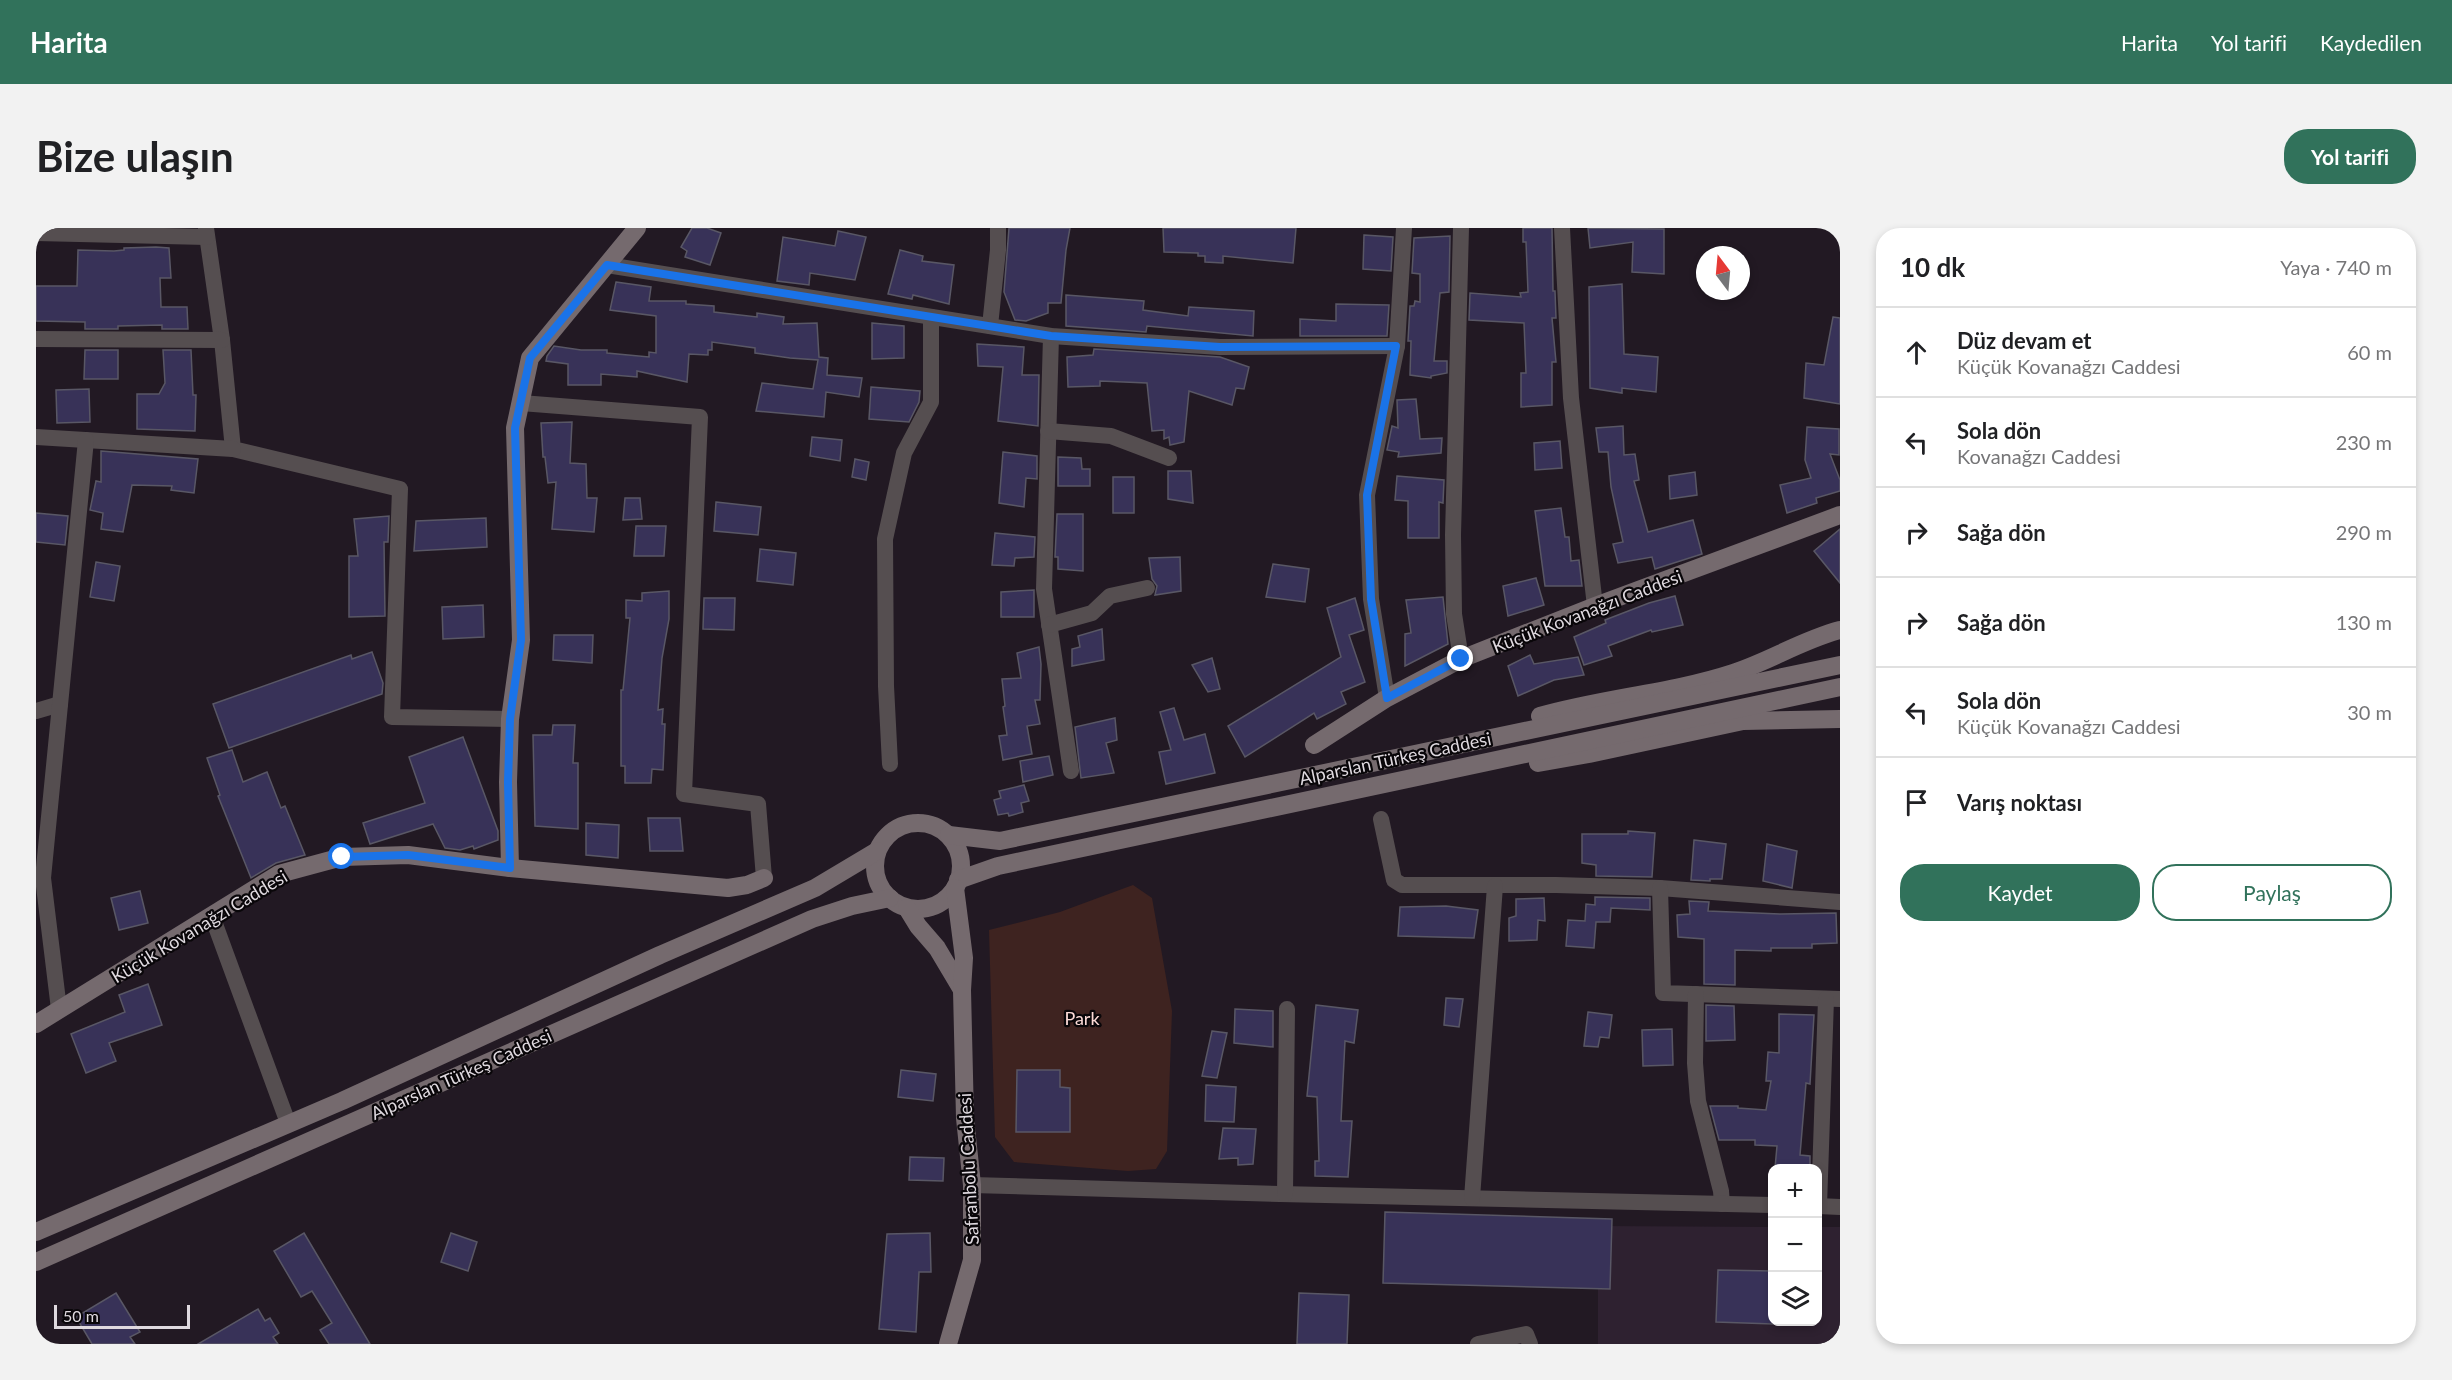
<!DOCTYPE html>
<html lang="tr">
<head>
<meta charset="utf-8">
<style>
	body { margin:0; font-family:Lato,sans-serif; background:#f2f2f2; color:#202124 }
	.controls { position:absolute; right:18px; bottom:18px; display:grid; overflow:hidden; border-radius:12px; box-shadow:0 3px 9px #0003 }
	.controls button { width:54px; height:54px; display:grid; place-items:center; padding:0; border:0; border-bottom:2px solid #e0e0e0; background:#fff; color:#202124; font:30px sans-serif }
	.compass { position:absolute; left:1660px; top:18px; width:54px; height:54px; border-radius:50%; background:#fff; box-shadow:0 3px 9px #0003; rotate:344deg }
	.scale { position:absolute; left:18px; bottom:15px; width:136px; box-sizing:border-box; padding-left:6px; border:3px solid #dfd9df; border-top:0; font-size:16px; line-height:21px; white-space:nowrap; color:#dfd9df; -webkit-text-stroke:4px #090609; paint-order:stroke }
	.stop { position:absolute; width:18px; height:18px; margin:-14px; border:4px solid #1a73e8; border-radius:50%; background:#fff }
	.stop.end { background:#1a73e8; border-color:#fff; box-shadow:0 2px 6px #0008 }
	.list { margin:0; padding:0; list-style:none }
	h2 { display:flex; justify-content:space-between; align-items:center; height:78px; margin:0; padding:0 24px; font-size:26px }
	h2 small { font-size:20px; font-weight:400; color:#757577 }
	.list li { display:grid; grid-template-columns:39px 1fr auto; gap:18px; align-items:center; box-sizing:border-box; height:90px; padding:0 24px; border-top:2px solid #e0e0e0 }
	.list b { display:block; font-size:22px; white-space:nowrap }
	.list p { margin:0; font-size:20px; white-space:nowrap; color:#757577 }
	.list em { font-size:20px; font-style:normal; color:#757577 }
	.actions { display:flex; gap:12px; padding:18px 24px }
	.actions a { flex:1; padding:14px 0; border:2px solid #31725b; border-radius:24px; text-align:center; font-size:21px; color:#31725b }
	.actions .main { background:#31725b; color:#fff }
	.icon { flex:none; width:33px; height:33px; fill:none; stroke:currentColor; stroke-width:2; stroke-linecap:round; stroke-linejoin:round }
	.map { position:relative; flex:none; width:1804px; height:1116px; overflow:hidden; border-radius:24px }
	header { display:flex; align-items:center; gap:36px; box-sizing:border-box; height:84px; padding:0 30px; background:#31725b; color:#fff }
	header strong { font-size:28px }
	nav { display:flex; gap:33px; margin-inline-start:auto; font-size:21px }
	.intro { display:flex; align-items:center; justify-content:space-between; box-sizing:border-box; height:144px; padding:0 36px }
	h1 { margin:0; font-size:42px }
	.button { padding:15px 27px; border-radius:24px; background:#31725b; color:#fff; font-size:21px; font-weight:700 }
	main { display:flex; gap:36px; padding:0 36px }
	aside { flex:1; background:#fff; border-radius:24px; box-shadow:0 3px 9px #0003 }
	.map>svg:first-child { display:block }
	.built { fill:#2e2130 }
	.green { fill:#3e2320 }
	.building { fill:#383258; stroke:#595765; stroke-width:1.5 }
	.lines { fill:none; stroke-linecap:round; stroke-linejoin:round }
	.street { stroke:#554e50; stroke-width:16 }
	.secondary { stroke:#756a6e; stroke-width:18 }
	.route { stroke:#1a73e8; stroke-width:8 }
	.labels { text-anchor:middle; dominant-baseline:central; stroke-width:4.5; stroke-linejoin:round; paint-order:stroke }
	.street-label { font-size:18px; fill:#dfd9df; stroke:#090609 }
	.park-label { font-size:18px; fill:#fcdad7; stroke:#090609 }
</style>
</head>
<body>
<header>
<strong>Harita</strong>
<nav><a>Harita</a><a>Yol tarifi</a><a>Kaydedilen</a></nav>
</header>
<div class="intro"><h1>Bize ulaşın</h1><a class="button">Yol tarifi</a></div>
<main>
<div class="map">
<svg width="1804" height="1116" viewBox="0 0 1804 1116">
	<rect width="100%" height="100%" fill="#221923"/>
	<polygon class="built" points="1562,998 1736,999 1736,1094 1782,1094 1782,999 1804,999 1804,1116 1562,1116"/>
	<polygon class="green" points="1097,657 1116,670 1136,783 1131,923 1120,941 1092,943 978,934 959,909 953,702 1024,684"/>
	<g class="building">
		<polygon points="656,0 671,0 685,5 674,37 649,29 651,23 645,19"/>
		<polygon points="973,0 1034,0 1030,22 1025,75 1012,75 1012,85 990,93 979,92 968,64"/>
		<polygon points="1127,0 1260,0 1257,35 1187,28 1187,35 1169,34 1169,28 1162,28 1162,25 1128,24"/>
		<polygon points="1487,0 1516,0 1517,63 1519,63 1520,90 1516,90 1520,134 1516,134 1516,177 1485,179 1485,145 1490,145 1488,95 1433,92 1434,65 1485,69 1484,65 1492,64 1490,14 1487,14"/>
		<polygon points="1552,0 1628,1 1628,46 1596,44 1597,14 1554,20"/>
		<polygon points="802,3 830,9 819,52 774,45 773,57 741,53 747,9 799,18"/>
		<polygon points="1328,7 1357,9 1355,43 1327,41"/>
		<polygon points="1414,8 1413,64 1404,65 1398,133 1411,133 1411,145 1395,148 1395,150 1374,147 1375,113 1372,113 1374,78 1378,78 1379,73 1384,74 1384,46 1376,45 1378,10"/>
		<polygon points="120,19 133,20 135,50 124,50 125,79 151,79 152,101 126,101 126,97 82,98 82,101 49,101 49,94 0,93 0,58 41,58 42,22 78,23 88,22 88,20"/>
		<polygon points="864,22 887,28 886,33 918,37 913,76 877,67 876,71 852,66"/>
		<polygon points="580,54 615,59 613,73 650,73 650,76 678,78 678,84 721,89 721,85 748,89 747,96 781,95 783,129 792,130 791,147 826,150 823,169 790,164 788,189 720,183 726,155 777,161 782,132 754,130 719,125 719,120 676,114 676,122 672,122 672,127 653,126 651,154 601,143 601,149 565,146 565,157 532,157 532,136 510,133 511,128 518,118 545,122 571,122 571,125 613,129 613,124 620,125 620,88 574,82"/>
		<polygon points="1586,56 1588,126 1622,129 1620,164 1586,160 1586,165 1554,160 1553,59"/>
		<polygon points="1030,67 1108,73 1107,82 1152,88 1153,79 1218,83 1217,108 1111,98 1110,104 1030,98"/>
		<polygon points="1300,76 1353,77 1351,108 1264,108 1264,91 1300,93"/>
		<polygon points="1797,89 1804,90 1804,176 1768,170 1770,135 1788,137"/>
		<polygon points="836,95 868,98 868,130 836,131"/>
		<polygon points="941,116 988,119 986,147 1003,147 1002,198 962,193 967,139 942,138"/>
		<polygon points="1058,121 1184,129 1213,139 1208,161 1200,160 1196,177 1153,163 1148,214 1134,217 1133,209 1128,211 1128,202 1116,203 1111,155 1064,153 1064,158 1032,159 1031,129 1057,127"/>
		<polygon points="49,122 82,122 82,151 48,151"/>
		<polygon points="127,122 155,122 157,167 160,167 159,203 101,201 101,166 123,166 129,155"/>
		<polygon points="835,159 884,163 883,174 873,194 833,191"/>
		<polygon points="53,161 54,194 21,195 20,162"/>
		<polygon points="1380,171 1384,211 1406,210 1405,225 1362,229 1363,224 1351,222 1356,198 1362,200 1361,172"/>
		<polygon points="536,194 534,235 550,236 551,270 561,270 558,304 516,301 520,254 512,255 509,229 507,229 505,195"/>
		<polygon points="1587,198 1588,227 1599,226 1603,252 1598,253 1612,304 1657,292 1666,326 1619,341 1616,329 1582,335 1577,316 1587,314 1575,259 1572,224 1563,224 1560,200"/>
		<polygon points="1771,199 1803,201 1803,227 1794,226 1804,252 1804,263 1780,270 1781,275 1751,285 1744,257 1775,250 1769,232"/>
		<polygon points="776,209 806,212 804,233 774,228"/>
		<polygon points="1524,213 1526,240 1499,242 1498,215"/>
		<polygon points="65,223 162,231 158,265 135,262 136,258 96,257 87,304 65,301 67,285 54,282 60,253 65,254"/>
		<polygon points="967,224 1001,228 1001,251 990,250 988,279 963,275"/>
		<polygon points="1022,229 1045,230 1046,241 1054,241 1054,258 1022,258"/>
		<polygon points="819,231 833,234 830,252 816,249"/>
		<polygon points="1132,243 1155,243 1157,275 1132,271"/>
		<polygon points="1659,244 1661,267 1634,271 1633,248"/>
		<polygon points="1361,248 1408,252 1407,275 1403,274 1403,310 1372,310 1372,273 1359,272"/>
		<rect x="1077" y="249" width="21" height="36"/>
		<polygon points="589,270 604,270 606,291 587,292"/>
		<polygon points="680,274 725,279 722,307 678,303"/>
		<polygon points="1525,280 1529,309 1533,309 1535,333 1543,332 1546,358 1509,358 1499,283"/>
		<polygon points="0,285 32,288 29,317 0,314"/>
		<polygon points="1021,286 1047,286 1047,343 1022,341 1022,329 1019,329"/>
		<polygon points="353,288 352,314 348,314 349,388 313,389 313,328 322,328 318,291"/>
		<polygon points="450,290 451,319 378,323 380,293"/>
		<polygon points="600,298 630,298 628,328 598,328"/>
		<polygon points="1804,301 1804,355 1778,323"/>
		<polygon points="959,305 999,309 998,329 979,330 978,338 956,337"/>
		<polygon points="724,321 760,325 757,357 721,353"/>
		<polygon points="1144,329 1145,363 1119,367 1121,358 1116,351 1113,330"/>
		<polygon points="60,334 84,338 78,373 54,369"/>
		<polygon points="1237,336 1273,341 1269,374 1230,369"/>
		<polygon points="1500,350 1508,377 1472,388 1467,358"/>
		<polygon points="998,362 998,389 965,389 965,364"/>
		<polygon points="633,363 633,391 626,430 622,482 627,481 626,496 629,496 627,542 616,541 615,555 589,555 589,538 585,538 585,462 587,462 594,390 590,390 590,372 606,373 606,365"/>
		<polygon points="1639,368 1647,397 1616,404 1615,402 1572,418 1576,428 1548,437 1538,409 1570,395 1569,392 1613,375"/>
		<polygon points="1407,369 1412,416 1369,438 1369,406 1375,405 1370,372"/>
		<polygon points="668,370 699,370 698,402 667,401"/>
		<polygon points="1319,370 1328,402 1313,407 1329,454 1305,464 1310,476 1281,491 1278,485 1209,529 1192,498 1305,429 1291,380"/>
		<polygon points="447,377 448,409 407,411 406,379"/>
		<polygon points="1066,401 1068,432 1036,438 1036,421 1044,419 1042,408"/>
		<polygon points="518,407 557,407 556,435 517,432"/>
		<polygon points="1003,419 1005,436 1004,472 999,472 1004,496 991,498 996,526 967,532 963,508 971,507 967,479 969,478 966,451 985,450 981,425"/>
		<polygon points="336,424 347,455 346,466 193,520 177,476 315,427 316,431"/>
		<polygon points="1494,427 1498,436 1542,429 1548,447 1518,452 1482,468 1472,438"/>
		<polygon points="1176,430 1184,461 1172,464 1156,437"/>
		<polygon points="1138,480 1148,512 1169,506 1179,545 1130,556 1123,524 1135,522 1124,484"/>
		<polygon points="1079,490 1081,512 1070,515 1078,545 1045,550 1039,499"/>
		<polygon points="517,497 539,497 537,535 542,535 542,601 499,598 497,507 516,507"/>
		<polygon points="427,509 462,603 462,612 438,621 437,618 424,622 409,620 397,596 334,616 327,595 389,575 373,529"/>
		<polygon points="196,522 207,554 231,544 245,580 249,578 269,627 240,635 215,650 182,568 184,567 171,530"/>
		<polygon points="1013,528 1017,547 987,554 984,533"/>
		<polygon points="988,557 993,573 985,575 987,584 973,588 972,585 962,587 958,572 965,570 963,563"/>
		<polygon points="612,590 644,590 647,623 614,623"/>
		<polygon points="550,595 583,597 582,630 550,627"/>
		<polygon points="1592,603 1619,605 1616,649 1560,648 1560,637 1546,635 1546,606 1592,606"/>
		<polygon points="1658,612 1690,616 1686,651 1674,651 1674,653 1655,652"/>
		<polygon points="1731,616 1761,623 1756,660 1727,653"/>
		<polygon points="104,663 112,695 83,702 75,670"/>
		<polygon points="1559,669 1614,670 1614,682 1575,680 1574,694 1560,694 1558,720 1530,718 1532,692 1549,693 1550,676 1559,677"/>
		<polygon points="1508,670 1509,693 1502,692 1501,712 1473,713 1473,690 1480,688 1480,671"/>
		<polygon points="1653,673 1673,674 1672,683 1745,686 1800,685 1801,715 1776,716 1776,720 1735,720 1735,723 1699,722 1699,757 1668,756 1668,711 1642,709 1641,687 1654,686"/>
		<polygon points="1410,678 1442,682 1438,710 1362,708 1364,679"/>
		<polygon points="112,756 126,797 73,815 80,833 50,845 35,806 89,784 83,767"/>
		<polygon points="1410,770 1427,771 1423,799 1408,797"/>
		<polygon points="1280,777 1322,782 1318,815 1309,813 1305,893 1316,893 1312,949 1279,948 1279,933 1283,933 1281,869 1271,868"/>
		<polygon points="1670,777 1698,778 1699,812 1670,813"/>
		<polygon points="1199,781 1237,783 1237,819 1198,815"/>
		<polygon points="1552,784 1576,787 1573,810 1564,809 1562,819 1548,818"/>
		<polygon points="1743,786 1778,787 1774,856 1770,855 1764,927 1774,928 1774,940 1739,940 1741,918 1719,917 1719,912 1683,912 1674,878 1702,878 1702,880 1730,882 1735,853 1730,853 1732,824 1743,825"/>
		<polygon points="1636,801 1637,837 1607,838 1606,802"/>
		<polygon points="1176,803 1191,805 1181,850 1166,848"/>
		<polygon points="865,842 900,846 897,873 862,869"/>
		<polygon points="981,842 1024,842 1024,859 1034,860 1034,904 980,904"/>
		<polygon points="1170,857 1200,859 1198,894 1169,893"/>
		<polygon points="1187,900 1220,901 1217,936 1202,937 1202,930 1183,931"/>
		<polygon points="874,929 908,930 907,953 873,952"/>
		<polygon points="1349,984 1576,991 1574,1061 1347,1055"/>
		<polygon points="268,1005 334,1116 293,1116 284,1102 296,1095 276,1063 265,1069 238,1023"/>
		<polygon points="415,1005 441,1014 432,1043 405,1034"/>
		<polygon points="894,1005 895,1044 883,1044 880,1104 843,1101 851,1006"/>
		<polygon points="1682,1042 1737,1043 1737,1096 1680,1094"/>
		<polygon points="80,1065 104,1104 94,1109 99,1116 56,1116 40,1089"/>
		<polygon points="1263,1065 1313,1067 1311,1116 1261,1116"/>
		<polygon points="222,1081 229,1093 234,1090 243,1105 237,1109 242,1116 162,1116"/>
	</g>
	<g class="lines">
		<g class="street">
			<polyline points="170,0 186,112 197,221 364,261 356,489 474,491"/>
			<polyline points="1526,0 1535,170 1559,378"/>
			<polyline points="0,5 171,9"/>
			<polyline points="571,37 1015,108 1184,119 1361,118"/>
			<polyline points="954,98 962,22 962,0"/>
			<polyline points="1015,108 1008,361 1035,543"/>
			<polyline points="0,111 186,112"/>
			<polyline points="485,175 664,189 648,566 722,576 728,650"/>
			<polyline points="1012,203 1075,208 1133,230"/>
			<polyline points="0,209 197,221"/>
			<polyline points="1013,397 1056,385 1074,368 1111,360"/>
			<polyline points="1425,431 1418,386 1417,307 1425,0"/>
			<polyline points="1351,470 1335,371 1331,267 1361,118 1368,0"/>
			<polyline points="0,483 24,476"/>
			<polyline points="854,536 850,458 849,311 868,225 895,174 895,89"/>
			<polyline points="1345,591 1358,652 1366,657 1520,657 1624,660 1804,674"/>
			<polyline points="1624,660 1627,765 1804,771"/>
			<polyline points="176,688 252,895"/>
			<polyline points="1660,766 1659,835 1662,873 1685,963 1686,976"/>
			<polyline points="23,781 7,650 50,212"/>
			<polyline points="936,957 1244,966 1736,977"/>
			<polyline points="1249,966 1251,781"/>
			<polyline points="1436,970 1459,658"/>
			<polyline points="1782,978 1804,979"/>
			<polyline points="1783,978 1790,771"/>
			<polyline points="1442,1116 1490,1106 1494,1116"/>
		</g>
		<g class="secondary">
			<path d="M 1504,488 C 1567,470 1636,465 1697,445 C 1734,433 1766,412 1804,402"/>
			<polyline points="1278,517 1351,470 1425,431 1559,378 1804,287"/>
			<polyline points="1502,535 1553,526 1707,493 1804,491"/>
			<circle cx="882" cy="638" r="43"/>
			<polyline points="913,607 964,613 1804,437"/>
			<polyline points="474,640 472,554 474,491 485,412 479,200 494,130 601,0"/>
			<polyline points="922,652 962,638 1804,459"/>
			<polyline points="871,680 882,698 901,720 926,762"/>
			<polyline points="0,796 243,646 306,629 372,627 474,640 692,660 711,657 728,650"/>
			<polyline points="0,1004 306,873 624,727 779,660 841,623"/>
			<polyline points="0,1034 776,691 816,678 854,670"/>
			<polyline points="912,1116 936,1032 936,957 929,890 926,762 928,730 919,660"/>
		</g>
	</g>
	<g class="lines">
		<polyline class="route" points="306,629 372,627 474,640 472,554 474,491 485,412 479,200 494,130 571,37 1015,108 1184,119 1360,118 1331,267 1335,371 1351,470 1425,431"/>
	</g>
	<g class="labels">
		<g class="street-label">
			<text transform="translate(1551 383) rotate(-21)">Küçük Kovanağzı Caddesi</text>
			<text transform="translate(1359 530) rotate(-12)">Alparslan Türkeş Caddesi</text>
			<text transform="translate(163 698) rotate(-31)">Küçük Kovanağzı Caddesi</text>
			<text transform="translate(425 846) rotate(-24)">Alparslan Türkeş Caddesi</text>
			<text transform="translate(932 941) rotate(-93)">Safranbolu Caddesi</text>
		</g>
		<g class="park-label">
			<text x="1046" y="790">Park</text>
		</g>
	</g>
</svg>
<div class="controls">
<button>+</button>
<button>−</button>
<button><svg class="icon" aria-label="layers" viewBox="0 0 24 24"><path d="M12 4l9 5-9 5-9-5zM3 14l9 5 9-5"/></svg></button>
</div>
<svg class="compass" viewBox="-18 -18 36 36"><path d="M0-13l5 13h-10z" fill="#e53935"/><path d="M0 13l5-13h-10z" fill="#757577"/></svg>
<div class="scale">50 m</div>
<div class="stop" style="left:306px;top:629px"></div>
<div class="stop end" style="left:1425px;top:431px"></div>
</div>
<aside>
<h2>10 dk<small>Yaya · 740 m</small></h2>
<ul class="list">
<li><svg class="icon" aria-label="ahead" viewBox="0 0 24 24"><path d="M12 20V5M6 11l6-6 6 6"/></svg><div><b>Düz devam et</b><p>Küçük Kovanağzı Caddesi</p></div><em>60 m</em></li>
<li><svg class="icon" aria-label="left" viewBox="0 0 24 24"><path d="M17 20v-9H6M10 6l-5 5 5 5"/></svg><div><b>Sola dön</b><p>Kovanağzı Caddesi</p></div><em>230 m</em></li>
<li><svg class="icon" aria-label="right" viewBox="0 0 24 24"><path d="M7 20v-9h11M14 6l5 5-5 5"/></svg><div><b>Sağa dön</b></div><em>290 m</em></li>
<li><svg class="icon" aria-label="right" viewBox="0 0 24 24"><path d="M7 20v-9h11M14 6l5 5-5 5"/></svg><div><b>Sağa dön</b></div><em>130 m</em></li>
<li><svg class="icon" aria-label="left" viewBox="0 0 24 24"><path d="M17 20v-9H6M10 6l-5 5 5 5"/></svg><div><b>Sola dön</b><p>Küçük Kovanağzı Caddesi</p></div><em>30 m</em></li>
<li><svg class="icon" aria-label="arrive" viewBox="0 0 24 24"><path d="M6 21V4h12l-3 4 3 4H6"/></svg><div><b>Varış noktası</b></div></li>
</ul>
<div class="actions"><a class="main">Kaydet</a><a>Paylaş</a></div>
</aside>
</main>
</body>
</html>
